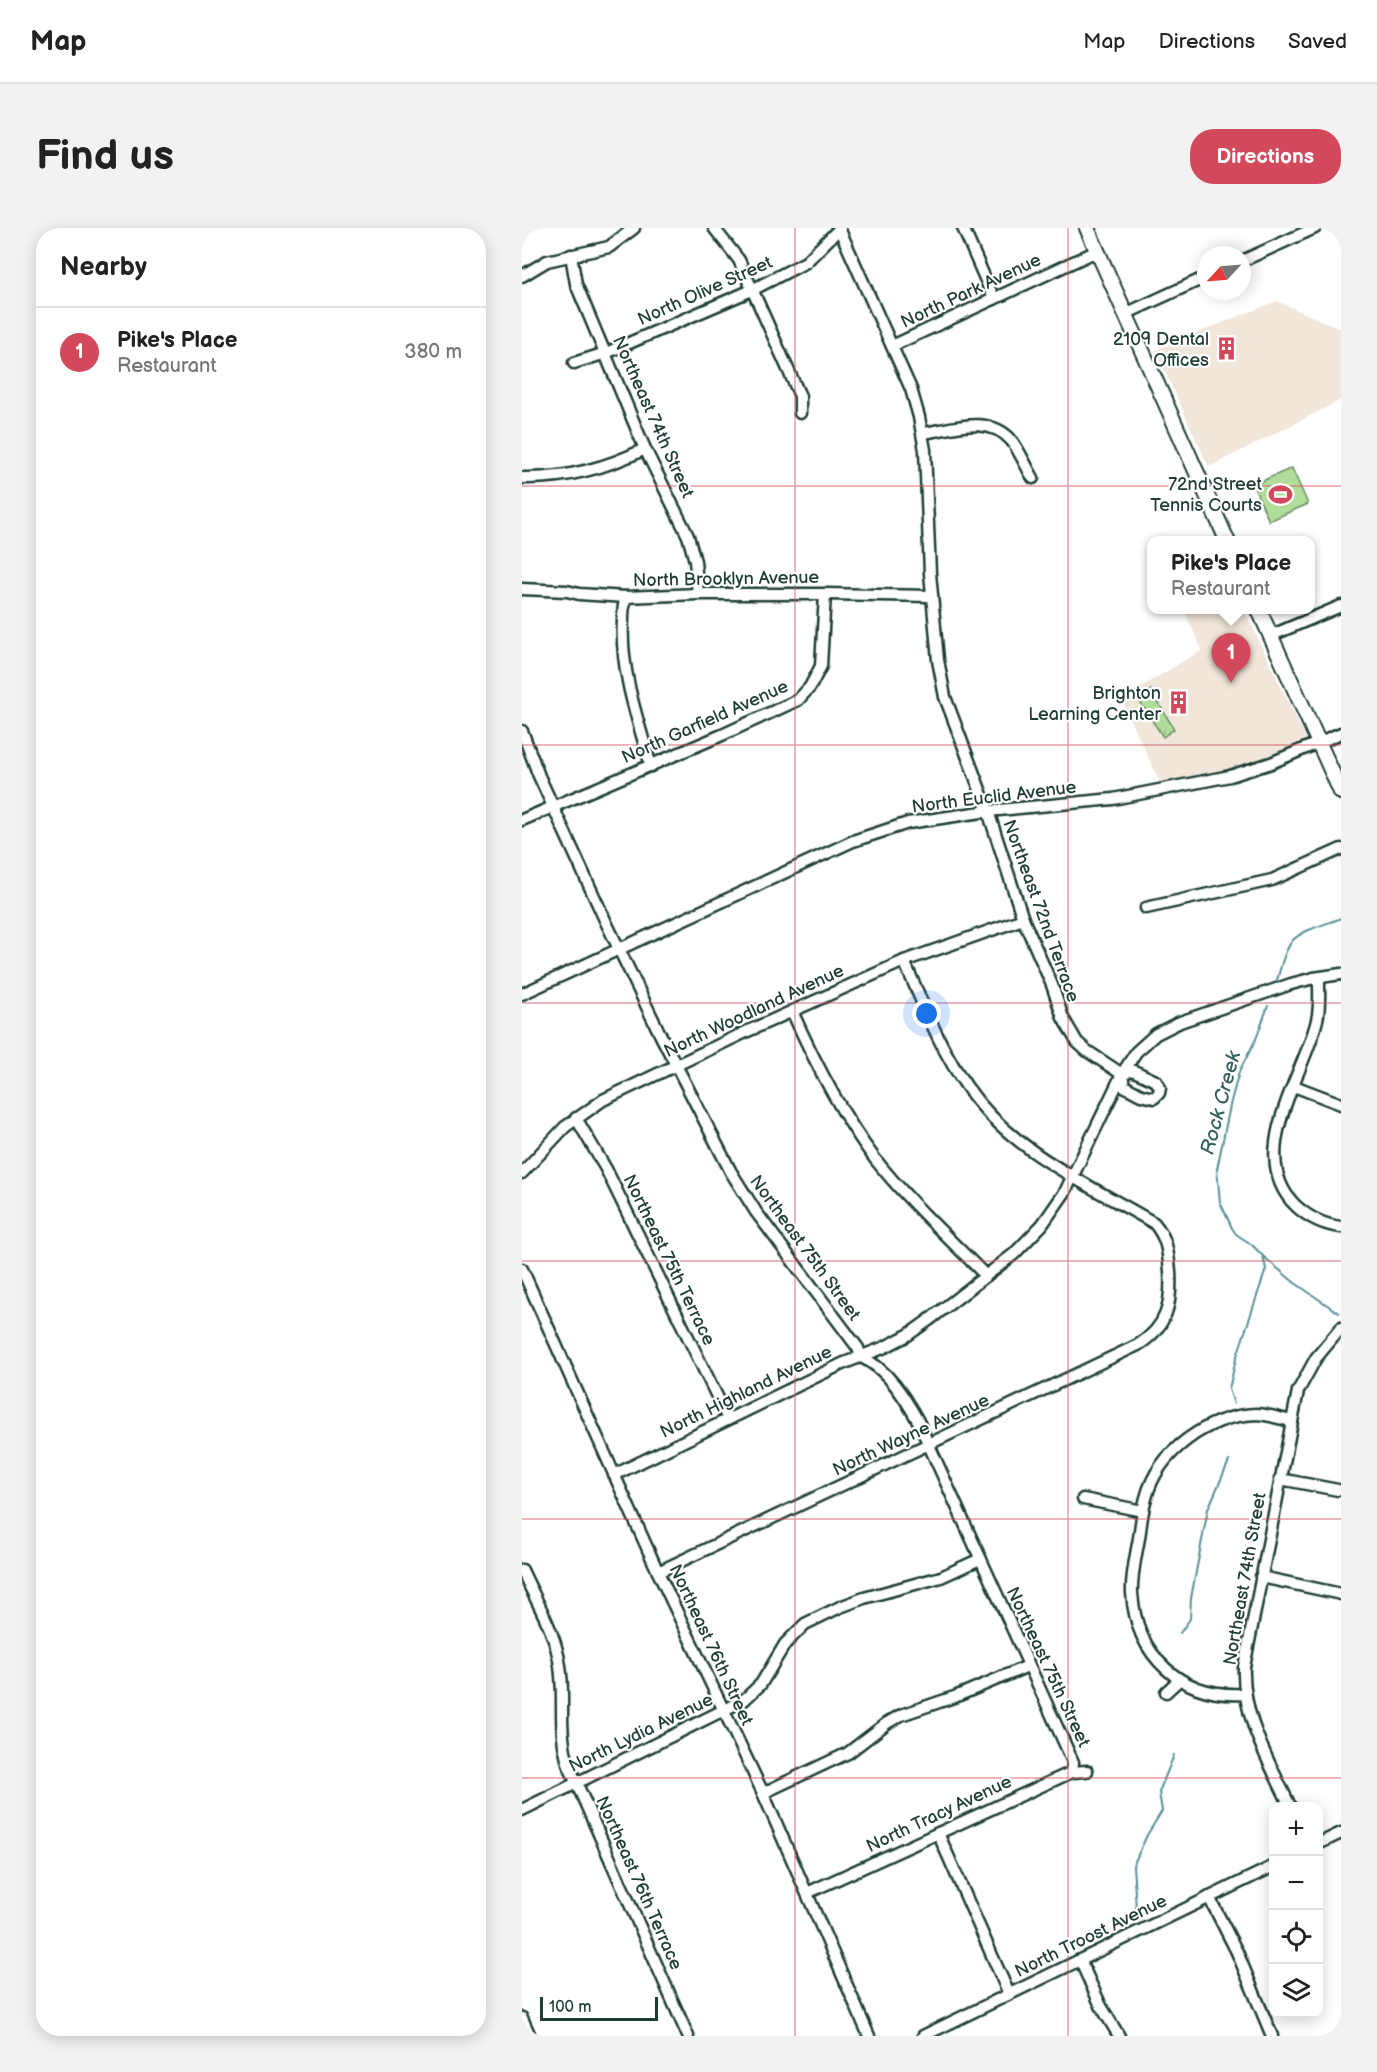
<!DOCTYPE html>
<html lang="en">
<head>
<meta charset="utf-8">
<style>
	body { margin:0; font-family:"Balsamiq Sans",sans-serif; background:#f2f2f2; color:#222 }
	.controls { position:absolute; right:18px; bottom:18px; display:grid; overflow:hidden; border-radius:12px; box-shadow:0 3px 15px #0003 }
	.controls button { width:54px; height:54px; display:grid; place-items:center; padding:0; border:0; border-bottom:2px solid #e0e0e0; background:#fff; color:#222; font:30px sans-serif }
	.compass { position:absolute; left:675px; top:18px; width:54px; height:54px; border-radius:50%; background:#fff; box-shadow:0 3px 15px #0003; rotate:244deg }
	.scale { position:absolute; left:18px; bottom:15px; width:118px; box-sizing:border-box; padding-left:6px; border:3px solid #1f3d34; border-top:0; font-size:16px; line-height:21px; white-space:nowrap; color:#1f3d34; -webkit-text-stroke:4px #fff; paint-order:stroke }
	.you { position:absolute; left:405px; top:786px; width:21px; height:21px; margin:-15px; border:4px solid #fff; border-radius:50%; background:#1a73e8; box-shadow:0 0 0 9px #1a73e833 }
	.badge { display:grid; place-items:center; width:39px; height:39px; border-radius:50%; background:#d1495b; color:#fff; font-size:20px; font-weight:700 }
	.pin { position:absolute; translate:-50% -50px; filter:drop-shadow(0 2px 3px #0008) }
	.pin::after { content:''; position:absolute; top:32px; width:21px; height:18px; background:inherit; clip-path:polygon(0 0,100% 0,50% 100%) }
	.popup { position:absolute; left:625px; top:308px; width:168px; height:78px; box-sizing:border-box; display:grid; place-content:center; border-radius:12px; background:#fff; filter:drop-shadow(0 2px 4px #0005); font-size:20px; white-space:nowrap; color:#767676 }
	.popup b { font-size:22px; color:#222 }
	.popup::after { content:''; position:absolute; left:50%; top:100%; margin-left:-12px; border:12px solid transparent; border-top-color:#fff }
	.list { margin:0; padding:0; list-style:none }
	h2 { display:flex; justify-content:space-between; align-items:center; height:78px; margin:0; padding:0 24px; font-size:26px }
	h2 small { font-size:20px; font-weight:400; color:#767676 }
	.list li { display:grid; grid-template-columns:39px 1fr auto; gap:18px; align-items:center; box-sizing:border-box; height:90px; padding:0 24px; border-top:2px solid #e0e0e0 }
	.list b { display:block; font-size:22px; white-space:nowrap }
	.list p { margin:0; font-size:20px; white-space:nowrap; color:#767676 }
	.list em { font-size:20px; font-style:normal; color:#767676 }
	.icon { flex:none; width:33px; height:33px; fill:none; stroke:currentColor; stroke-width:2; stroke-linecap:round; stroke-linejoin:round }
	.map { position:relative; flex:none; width:819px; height:1808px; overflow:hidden; border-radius:24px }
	header { display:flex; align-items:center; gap:36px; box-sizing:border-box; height:84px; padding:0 30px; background:#fff; border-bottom:2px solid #e0e0e0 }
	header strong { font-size:28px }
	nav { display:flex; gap:33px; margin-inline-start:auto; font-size:21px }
	.intro { display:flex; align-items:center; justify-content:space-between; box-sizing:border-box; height:144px; padding:0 36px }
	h1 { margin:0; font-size:42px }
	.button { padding:15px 27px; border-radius:24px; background:#d1495b; color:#fff; font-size:21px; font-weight:700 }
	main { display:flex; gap:36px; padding:0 36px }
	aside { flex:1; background:#fff; border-radius:24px; box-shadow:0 3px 15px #0003 }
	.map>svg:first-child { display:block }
	.built { fill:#f0e6d9 }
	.green { fill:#b1dc99; stroke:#688c66; stroke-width:1.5 }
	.park { fill:url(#park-tufts); stroke:#688c66; stroke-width:1.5 }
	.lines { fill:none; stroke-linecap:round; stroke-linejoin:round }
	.stream { stroke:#569096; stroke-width:2 }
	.minor-casing { stroke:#1f3d34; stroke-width:15 }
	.major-casing { stroke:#1f3d34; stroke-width:18 }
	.minor { stroke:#fff; stroke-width:10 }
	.major { stroke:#fff; stroke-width:14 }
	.grid { fill:none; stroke:#d1495b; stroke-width:1.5; stroke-opacity:0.55 }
	.labels { text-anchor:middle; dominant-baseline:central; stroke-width:4.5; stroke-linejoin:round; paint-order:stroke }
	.street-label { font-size:18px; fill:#1f3d34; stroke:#fff }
	.poi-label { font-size:18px; fill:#1f3d34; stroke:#fff; text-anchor:end }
	.water-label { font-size:20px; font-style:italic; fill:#36605d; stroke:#fff }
</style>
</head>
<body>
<header>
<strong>Map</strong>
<nav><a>Map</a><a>Directions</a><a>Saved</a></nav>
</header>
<div class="intro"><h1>Find us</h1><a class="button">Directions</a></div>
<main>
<aside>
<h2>Nearby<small></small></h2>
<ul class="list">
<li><span class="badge">1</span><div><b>Pike's Place</b><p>Restaurant</p></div><em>380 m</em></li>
</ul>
</aside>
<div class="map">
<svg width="819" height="1808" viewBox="0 0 819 1808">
	<defs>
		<pattern id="park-tufts" width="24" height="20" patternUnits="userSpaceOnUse" patternTransform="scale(1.5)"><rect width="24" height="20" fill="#b1dc99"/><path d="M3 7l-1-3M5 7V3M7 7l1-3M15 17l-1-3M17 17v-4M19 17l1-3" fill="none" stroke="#98be84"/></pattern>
	</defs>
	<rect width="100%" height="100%" fill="#fff"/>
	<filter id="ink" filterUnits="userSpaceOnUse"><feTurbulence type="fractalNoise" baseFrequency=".0167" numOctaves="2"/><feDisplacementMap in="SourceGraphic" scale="12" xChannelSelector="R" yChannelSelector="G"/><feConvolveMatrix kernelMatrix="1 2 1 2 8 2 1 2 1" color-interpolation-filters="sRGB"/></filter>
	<g filter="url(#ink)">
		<g class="built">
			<polygon points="755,73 819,101 819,172 687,239 633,122"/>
			<polygon points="662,382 722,382 786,515 725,537 639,557 599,471 680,422"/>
		</g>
		<polygon class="green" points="770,240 786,276 747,293 731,257"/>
		<polygon class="park" points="629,462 652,501 641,509 616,471"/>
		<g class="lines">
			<g class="stream">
				<path d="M 755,752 C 759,739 762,723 771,712 C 782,701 805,696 819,690"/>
				<polyline points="742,1029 773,1055 817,1085"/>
				<polyline points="712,1176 707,1161 714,1131 744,1041 741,1028 729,1016 714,1006 710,1000 698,974 695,941 709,873 717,844 734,811 746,778"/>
				<polyline points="658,1405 668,1391 669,1370 686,1281 707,1233"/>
				<polyline points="615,1693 611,1638 625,1607 640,1583 637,1564 652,1527"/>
			</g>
			<defs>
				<g id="minor">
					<polyline points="192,0 217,32 278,168 278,185"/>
					<polyline points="317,0 389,161 397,189 403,222 408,345 416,432 423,469 466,583 501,691 530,757 541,790 555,814 565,823 600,846"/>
					<polyline points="441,0 472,71"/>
					<polyline points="49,27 54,56 123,221 166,308 173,333 176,366"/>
					<polyline points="720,33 793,0"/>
					<polyline points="0,48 25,33 87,19 112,0"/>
					<polyline points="603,86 684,49"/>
					<polyline points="370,118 575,23"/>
					<polyline points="52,135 84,125 230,62 284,34 318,0"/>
					<path d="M 401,205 C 430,201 467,186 490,213 C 498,224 504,238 511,250"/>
					<path d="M 0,250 C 44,251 84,240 123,221"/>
					<polyline points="0,361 45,363 57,366 104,369 176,366 303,366 410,368"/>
					<path d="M 104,369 C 101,377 101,384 101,392 C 98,442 115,490 129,538"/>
					<polyline points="748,408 819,378"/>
					<path d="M 0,503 L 17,548 L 83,692 L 139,808 L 209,944 L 234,984 L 336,1120 L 339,1129 C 365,1140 383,1170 396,1193 L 551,1534 L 550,1544"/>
					<polyline points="0,592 200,507 276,472 288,459 299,438 303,366"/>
					<polyline points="624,680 750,652 819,621"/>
					<path d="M 792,750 L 797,755 C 797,767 798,780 795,792 C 782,848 722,927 774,978 C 787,990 802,997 819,999"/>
					<polyline points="0,766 331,613 386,595 466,583 591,571 708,548 749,535 819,505"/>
					<path d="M 270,783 C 293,835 319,886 353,931 C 386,973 427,1010 464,1048"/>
					<polygon points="610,842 634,853 638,860 637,865 632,870 619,867 602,858 600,846"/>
					<polyline points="772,858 819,876"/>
					<polyline points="54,890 84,941 206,1191"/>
					<polyline points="0,945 43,899 81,872 226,803 382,733 501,691"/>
					<polyline points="0,1041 136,1344 241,1565 347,1808"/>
					<polyline points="92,1247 320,1136 363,1119 386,1107 407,1092 492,1026 520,997 543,964 600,846 614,824 634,806 658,794 769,756 792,750 819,746"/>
					<polyline points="758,1251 816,1262"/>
					<polyline points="561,1271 621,1283"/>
					<path d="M 0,1342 C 12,1369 30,1398 36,1427 C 45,1465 34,1499 47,1538 L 166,1808"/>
					<path d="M 136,1344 L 616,1117 C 645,1099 650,1076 648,1043 C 646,1024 645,1010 632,995 C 566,956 490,924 445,859 C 418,821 401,775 382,733"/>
					<polyline points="739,1349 819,1366"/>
					<polyline points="644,1464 657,1452"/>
					<path d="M 722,1466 C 659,1470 614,1428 610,1365 C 609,1347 614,1328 617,1310 C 619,1297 620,1283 624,1270 C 636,1223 686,1188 734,1186 C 745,1186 758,1191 770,1193"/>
					<polyline points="241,1565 326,1525 365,1495 379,1487 435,1468 506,1438"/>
					<path d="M 768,1578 C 747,1533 720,1490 722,1439 L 776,1163 L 794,1130 L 819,1100"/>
					<polyline points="0,1582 222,1472 239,1456 263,1416 283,1396 318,1379 342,1370 419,1349 458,1331"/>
					<polyline points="416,1605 487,1766"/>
					<polyline points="796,1616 819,1605"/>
					<polyline points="285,1665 550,1544 565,1543"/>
					<polyline points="687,1669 715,1724 750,1808"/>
					<polyline points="558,1732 579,1778 597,1808"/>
					<polyline points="0,1790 8,1808"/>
					<polyline points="401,1808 752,1638"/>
				</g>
				<g id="major">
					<polyline points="565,0 705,312"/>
					<polyline points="737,382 819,564"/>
				</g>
			</defs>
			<use href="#minor" class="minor-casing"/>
			<use href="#major" class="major-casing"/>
			<use href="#minor" class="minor"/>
			<use href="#major" class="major"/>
		</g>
	</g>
	<path class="grid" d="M 273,0 L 273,1808M 546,0 L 546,1808M 0,258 L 819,258M 0,517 L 819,517M 0,775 L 819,775M 0,1033 L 819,1033M 0,1291 L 819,1291M 0,1550 L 819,1550"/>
	<defs>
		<symbol id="building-bare" viewBox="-9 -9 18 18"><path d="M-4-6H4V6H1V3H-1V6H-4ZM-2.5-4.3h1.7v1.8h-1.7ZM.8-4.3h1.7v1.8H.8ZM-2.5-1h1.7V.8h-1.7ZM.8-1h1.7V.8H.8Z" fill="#d1495b" stroke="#fff" stroke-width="2.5" paint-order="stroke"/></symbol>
		<symbol id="stadium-bare" viewBox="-9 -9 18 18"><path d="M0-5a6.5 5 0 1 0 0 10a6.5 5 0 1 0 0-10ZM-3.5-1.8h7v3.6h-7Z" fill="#d1495b" stroke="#fff" stroke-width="2.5" paint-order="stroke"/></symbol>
	</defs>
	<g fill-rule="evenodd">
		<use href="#building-bare" x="688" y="104" width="33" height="33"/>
		<use href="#stadium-bare" x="742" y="250" width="33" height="33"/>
		<use href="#building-bare" x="640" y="458" width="33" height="33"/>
	</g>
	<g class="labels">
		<g class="street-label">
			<text transform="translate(183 63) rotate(-24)">North Olive Street</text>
			<text transform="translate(449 63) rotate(-25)">North Park Avenue</text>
			<text transform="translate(131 189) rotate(66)">Northeast 74th Street</text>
			<text transform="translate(204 351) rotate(-1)">North Brooklyn Avenue</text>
			<text transform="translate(183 494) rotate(-24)">North Garfield Avenue</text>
			<text transform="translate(472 569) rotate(-7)">North Euclid Avenue</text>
			<text transform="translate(519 683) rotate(70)">Northeast 72nd Terrace</text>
			<text transform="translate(232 783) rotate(-25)">North Woodland Avenue</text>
			<text transform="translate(283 1020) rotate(54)">Northeast 75th Street</text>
			<text transform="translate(147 1032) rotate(64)">Northeast 75th Terrace</text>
			<text transform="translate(224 1164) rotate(-26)">North Highland Avenue</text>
			<text transform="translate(389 1207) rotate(-25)">North Wayne Avenue</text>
			<text transform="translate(723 1351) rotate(-80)">Northeast 74th Street</text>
			<text transform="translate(189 1417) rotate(65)">Northeast 76th Street</text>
			<text transform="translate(526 1439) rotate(65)">Northeast 75th Street</text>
			<text transform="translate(119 1505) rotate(-26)">North Lydia Avenue</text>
			<text transform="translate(417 1586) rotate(-25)">North Tracy Avenue</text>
			<text transform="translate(117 1655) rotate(66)">Northeast 76th Terrace</text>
			<text transform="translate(569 1708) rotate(-26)">North Troost Avenue</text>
		</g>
		<g class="poi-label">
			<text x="687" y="111">2109 Dental<tspan x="687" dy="21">Offices</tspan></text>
			<text x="740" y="256">72nd Street<tspan x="740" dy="21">Tennis Courts</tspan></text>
			<text x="639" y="465">Brighton<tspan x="639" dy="21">Learning Center</tspan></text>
		</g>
		<g class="water-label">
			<text transform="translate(699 875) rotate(-75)">Rock Creek</text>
		</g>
	</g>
</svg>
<div class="controls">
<button>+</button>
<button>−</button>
<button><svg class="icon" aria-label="locate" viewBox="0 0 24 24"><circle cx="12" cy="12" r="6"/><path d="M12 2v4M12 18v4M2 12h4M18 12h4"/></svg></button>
<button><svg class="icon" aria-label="layers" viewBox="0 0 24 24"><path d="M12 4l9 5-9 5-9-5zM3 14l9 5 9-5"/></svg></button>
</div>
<svg class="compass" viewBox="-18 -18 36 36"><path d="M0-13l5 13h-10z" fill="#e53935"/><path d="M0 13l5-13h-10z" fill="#767676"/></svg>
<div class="scale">100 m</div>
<div class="you"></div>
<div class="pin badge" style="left:709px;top:455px">1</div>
<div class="popup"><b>Pike's Place</b>Restaurant</div>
</div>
</main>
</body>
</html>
